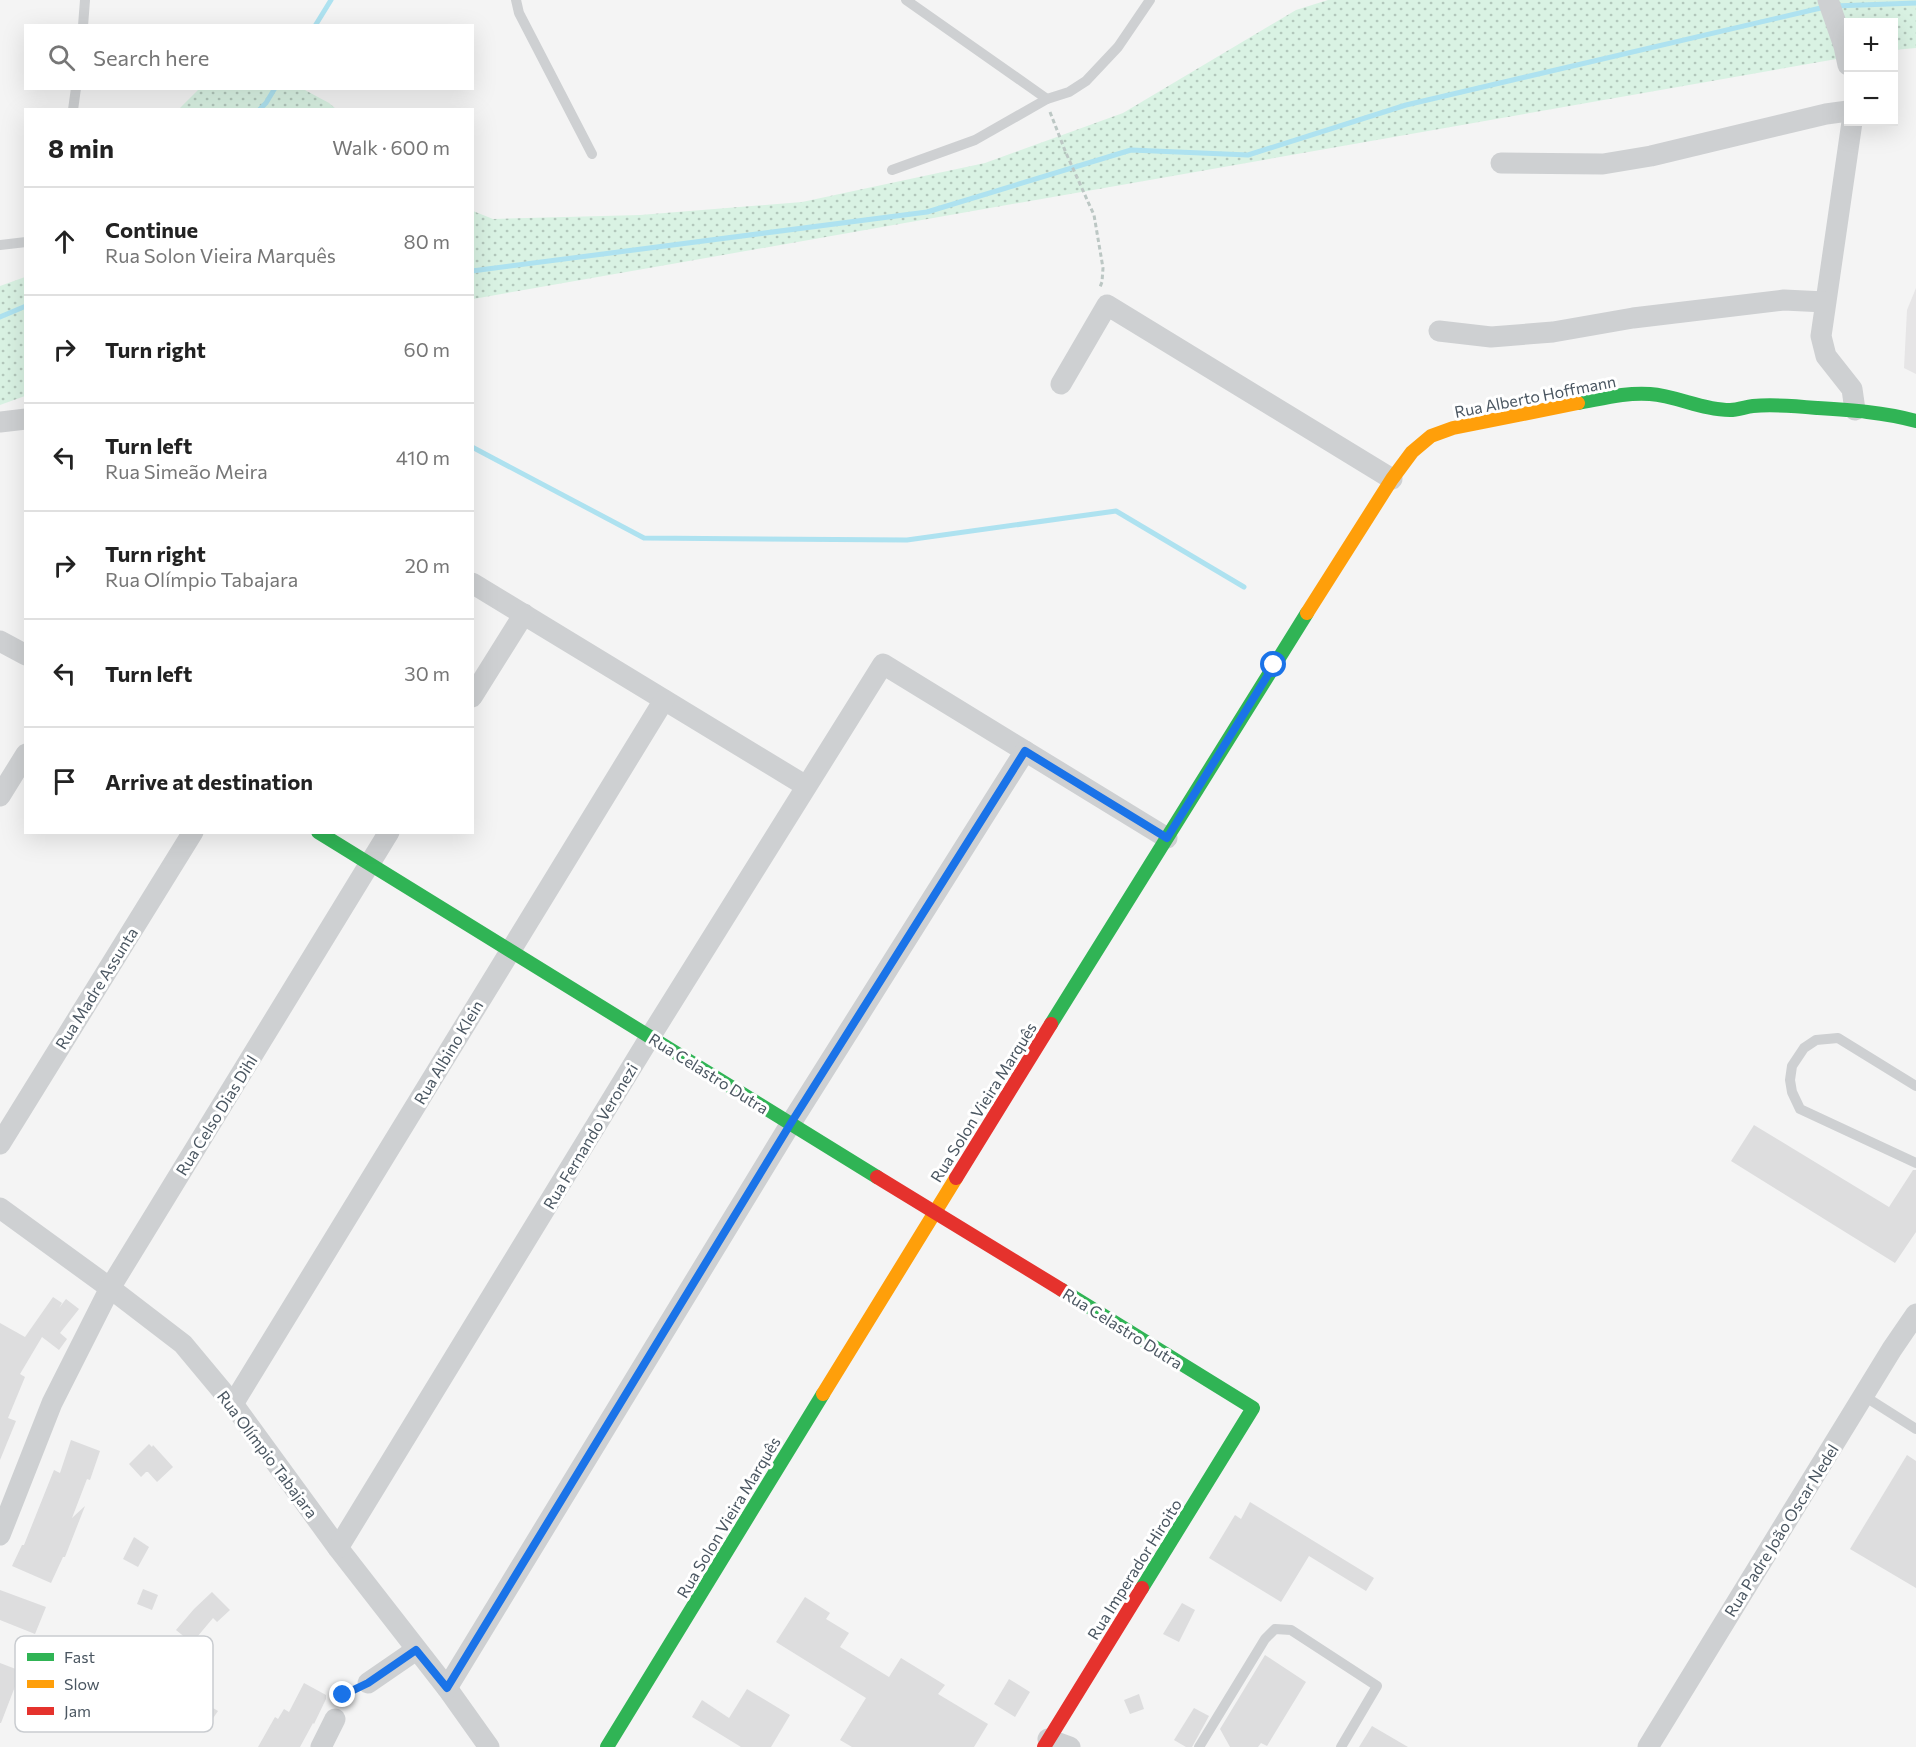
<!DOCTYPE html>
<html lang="en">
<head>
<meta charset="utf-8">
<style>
	body { margin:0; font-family:Commissioner,sans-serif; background:#f2f2f2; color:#222 }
	.controls { position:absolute; right:18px; top:18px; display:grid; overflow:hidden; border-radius:0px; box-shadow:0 6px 24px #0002 }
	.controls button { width:54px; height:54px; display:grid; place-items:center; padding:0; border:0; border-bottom:2px solid #e0e0e0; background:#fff; color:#222; font:30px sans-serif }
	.stop { position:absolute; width:18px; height:18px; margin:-14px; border:4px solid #1a73e8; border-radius:50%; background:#fff }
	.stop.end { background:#1a73e8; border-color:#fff; box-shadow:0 2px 6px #0008 }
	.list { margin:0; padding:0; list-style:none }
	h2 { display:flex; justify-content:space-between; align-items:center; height:78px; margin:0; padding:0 24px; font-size:26px }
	h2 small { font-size:20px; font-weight:400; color:#767676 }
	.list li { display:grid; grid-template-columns:39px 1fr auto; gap:18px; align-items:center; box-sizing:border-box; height:108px; padding:0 24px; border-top:2px solid #e0e0e0 }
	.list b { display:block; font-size:22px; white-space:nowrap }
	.list p { margin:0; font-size:20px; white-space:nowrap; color:#767676 }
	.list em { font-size:20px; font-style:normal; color:#767676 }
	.icon { flex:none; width:33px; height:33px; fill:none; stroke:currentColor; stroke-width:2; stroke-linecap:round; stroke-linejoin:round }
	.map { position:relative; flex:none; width:1916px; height:1747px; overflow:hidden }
	.search { position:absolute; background:#fff; box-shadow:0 6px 24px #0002; left:24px; top:24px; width:450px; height:66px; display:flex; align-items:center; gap:15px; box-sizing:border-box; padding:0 21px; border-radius:0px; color:#767676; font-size:22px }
	.panel { position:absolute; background:#fff; box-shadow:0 6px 24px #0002; left:24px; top:108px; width:450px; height:726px; border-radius:0px }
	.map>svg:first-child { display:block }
	.education { fill:#e6e5e6 }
	.grass { fill:url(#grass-dots) }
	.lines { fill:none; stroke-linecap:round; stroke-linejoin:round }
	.stream { stroke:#aee2f0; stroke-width:5 }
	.building { fill:#ddddde }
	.path { stroke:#bcc7c4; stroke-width:3; stroke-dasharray:4.5 3; stroke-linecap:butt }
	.lane { stroke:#ced0d2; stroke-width:10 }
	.street { stroke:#ced0d2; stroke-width:21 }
	.fast { stroke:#30b455; stroke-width:14 }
	.slow { stroke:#ff9f0a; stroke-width:14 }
	.jam { stroke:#e5322d; stroke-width:14 }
	.route { stroke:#1a73e8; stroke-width:8 }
	.labels { text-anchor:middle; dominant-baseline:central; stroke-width:6; stroke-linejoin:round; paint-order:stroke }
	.street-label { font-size:16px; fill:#4a5661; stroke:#fff }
	.key { fill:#fff; stroke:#c9ccd0; stroke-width:1.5 }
	.key-label { font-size:16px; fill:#4a5661 }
</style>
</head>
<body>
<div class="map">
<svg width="1916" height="1747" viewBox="0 0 1916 1747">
	<defs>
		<pattern id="grass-dots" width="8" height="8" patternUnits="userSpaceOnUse" patternTransform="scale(1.5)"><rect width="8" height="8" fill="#d9f2e3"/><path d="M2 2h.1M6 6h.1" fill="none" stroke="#b2c7bb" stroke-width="1.8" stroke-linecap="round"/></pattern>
	</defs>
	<rect width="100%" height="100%" fill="#f4f4f4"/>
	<polygon class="education" points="1916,288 1916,374 1904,368 1907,310"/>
	<g class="grass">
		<polygon points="1328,0 1916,0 1916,48 1894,50 1894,22 1848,22 1848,57 473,299 473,211 493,219 640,215 802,202 985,163 1123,113 1296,10"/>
		<polygon points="200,88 303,89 329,103 336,109 179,109"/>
		<polygon points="25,277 25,396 0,405 0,286"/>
	</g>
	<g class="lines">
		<g class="stream">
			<polyline points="1834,6 1916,3"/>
			<polyline points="315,26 331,0"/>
			<polyline points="259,110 266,103 275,88"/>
			<polyline points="472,271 927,212 1131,150 1248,155 1406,105 1825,7"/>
			<polyline points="0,317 26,306"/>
			<polyline points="472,447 644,538 907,540 1116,511 1244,587"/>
		</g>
	</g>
	<g class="building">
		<polygon points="1754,1125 1889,1207 1913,1170 1916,1170 1916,1232 1895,1263 1731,1161"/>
		<polygon points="53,1297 62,1303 59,1308 66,1299 79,1309 60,1333 67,1339 59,1350 42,1337 20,1374 25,1377 8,1418 16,1421 0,1460 0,1323 25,1337"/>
		<polygon points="71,1440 100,1451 90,1480 87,1479 72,1518 85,1506 65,1557 63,1557 51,1583 12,1566 22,1545 24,1545 54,1470 60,1473"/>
		<polygon points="149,1444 152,1447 153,1445 173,1467 157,1482 148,1472 146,1472 141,1477 129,1464"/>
		<polygon points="1907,1455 1916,1461 1916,1588 1850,1549"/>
		<polygon points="1250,1502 1374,1578 1366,1591 1309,1556 1281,1602 1209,1558 1235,1515 1241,1519"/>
		<polygon points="134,1537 149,1547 138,1567 123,1559"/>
		<polygon points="143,1589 158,1595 152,1610 137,1604"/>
		<polygon points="0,1590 46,1607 35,1634 0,1620"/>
		<polygon points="212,1592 230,1610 217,1622 213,1618 192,1643 176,1630 194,1609"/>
		<polygon points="805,1597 830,1613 826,1619 849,1633 840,1647 889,1677 901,1658 945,1685 938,1694 988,1724 974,1747 852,1747 840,1740 866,1698 776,1642"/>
		<polygon points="1182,1603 1195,1610 1179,1642 1163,1634"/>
		<polygon points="1265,1655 1306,1682 1267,1746 1261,1743 1258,1747 1230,1747 1220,1729"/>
		<polygon points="0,1663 21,1671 1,1723 0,1723"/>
		<polygon points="1009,1679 1030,1692 1015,1717 994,1704"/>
		<polygon points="304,1683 326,1695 326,1699 314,1724 313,1723 300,1747 258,1747 275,1717 278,1719 284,1709 289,1712"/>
		<polygon points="747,1689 790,1715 771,1747 741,1747 692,1717 702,1700 729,1718"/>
		<polygon points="1139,1694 1144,1709 1130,1714 1124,1700"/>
		<polygon points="203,1702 218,1711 209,1724 194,1715"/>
		<polygon points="1194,1708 1209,1716 1192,1747 1186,1747 1174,1740"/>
		<polygon points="1372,1726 1408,1747 1359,1747"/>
	</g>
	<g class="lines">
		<g class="path">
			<polyline points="1050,112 1066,153 1094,215 1103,268 1102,282 1100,287"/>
			<polyline points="338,1702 343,1695 350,1692"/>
		</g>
		<g class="lane">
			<polyline points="516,0 519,13 592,154"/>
			<polyline points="906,0 1047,99"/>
			<polyline points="83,26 85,0"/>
			<polyline points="73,110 76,88"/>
			<polyline points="892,170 975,140 1047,99 1069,92 1086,81 1118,47 1150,0"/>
			<polyline points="0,245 26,242"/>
			<polyline points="1916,1086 1838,1038 1816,1040 1804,1048 1792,1066 1790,1080 1792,1092 1800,1109 1916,1163"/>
			<polyline points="1864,1396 1916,1429"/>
			<polyline points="1199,1747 1265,1639 1275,1629 1291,1630 1377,1686 1341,1747"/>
		</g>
		<g class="street">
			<polyline points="1828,0 1844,46 1848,65"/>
			<polyline points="1852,122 1821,336 1826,356 1852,389 1855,410"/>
			<polyline points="1501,163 1603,164 1651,156 1826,114 1848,111"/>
			<polyline points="1439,331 1491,337 1553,332 1633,318 1784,300 1825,302"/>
			<polyline points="1061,384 1107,305 1392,479"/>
			<polyline points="0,422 26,419"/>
			<polyline points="472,583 806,786"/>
			<polyline points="0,641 26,655"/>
			<polyline points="472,697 524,614"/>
			<polyline points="0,796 26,754"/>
			<polyline points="0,1144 193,832"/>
			<polyline points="0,1208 110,1288 183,1344 233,1404 338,1548 447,1688 489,1747"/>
			<polyline points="233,1404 664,700"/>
			<polyline points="0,1535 52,1403 110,1288 389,832"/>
			<polyline points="338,1548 650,1037 883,664 1167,838"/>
			<polyline points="368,1683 416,1650"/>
			<polyline points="447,1688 791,1123 1025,751"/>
			<polyline points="1048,1739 1070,1747"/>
			<polyline points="321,1747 335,1719"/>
			<polyline points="1648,1747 1892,1349 1916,1314"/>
		</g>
		<g class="fast">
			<path d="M 1578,403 C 1601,399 1626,392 1650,394 C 1677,396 1703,410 1730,410 C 1738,410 1745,407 1753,406 C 1774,404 1796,406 1817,408 C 1850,410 1884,412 1916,421"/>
			<polyline points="318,832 877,1177"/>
			<polyline points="1051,1024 1307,613"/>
			<polyline points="1062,1290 1253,1408 1142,1588"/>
			<polyline points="607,1747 823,1394"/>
		</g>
		<g class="slow">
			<polyline points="1307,613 1392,479 1412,452 1431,436 1453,428 1578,403"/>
			<polyline points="823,1394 956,1178"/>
		</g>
		<g class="jam">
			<polyline points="877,1177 1062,1290"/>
			<polyline points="956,1178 1051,1024"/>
			<polyline points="1044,1747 1142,1588"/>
		</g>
	</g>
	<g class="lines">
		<polyline class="route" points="343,1695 368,1683 416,1650 447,1688 791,1123 1025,751 1167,838 1274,665"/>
	</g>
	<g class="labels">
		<g class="street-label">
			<text transform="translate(1535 396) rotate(-11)">Rua Alberto Hoffmann</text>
			<text transform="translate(96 988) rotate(-58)">Rua Madre Assunta</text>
			<text transform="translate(448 1052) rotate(-59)">Rua Albino Klein</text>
			<text transform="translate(709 1073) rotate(32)">Rua Celastro Dutra</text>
			<text transform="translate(983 1102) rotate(-58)">Rua Solon Vieira Marquês</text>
			<text transform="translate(216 1115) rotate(-58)">Rua Celso Dias Dihl</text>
			<text transform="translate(590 1136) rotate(-59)">Rua Fernando Veronezi</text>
			<text transform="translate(1123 1328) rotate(32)">Rua Celastro Dutra</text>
			<text transform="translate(268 1454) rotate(53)">Rua Olímpio Tabajara</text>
			<text transform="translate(728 1517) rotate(-59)">Rua Solon Vieira Marquês</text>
			<text transform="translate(1781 1530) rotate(-58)">Rua Padre João Oscar Nedel</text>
			<text transform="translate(1134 1569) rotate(-58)">Rua Imperador Hiroito</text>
		</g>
	</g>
	<rect x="15" y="1636" width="198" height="96" rx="9" class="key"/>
	<rect x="27" y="1653" width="27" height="8" fill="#30b455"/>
	<rect x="27" y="1680" width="27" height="8" fill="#ff9f0a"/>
	<rect x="27" y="1707" width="27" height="8" fill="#e5322d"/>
	<g class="key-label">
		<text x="64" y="1663">Fast</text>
		<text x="64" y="1690">Slow</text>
		<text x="64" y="1717">Jam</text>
	</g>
</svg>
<div class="controls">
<button>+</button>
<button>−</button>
</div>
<div class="stop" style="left:1274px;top:665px"></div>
<div class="stop end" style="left:343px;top:1695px"></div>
<div class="search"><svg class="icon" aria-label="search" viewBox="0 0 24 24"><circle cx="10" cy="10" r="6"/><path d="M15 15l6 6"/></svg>Search here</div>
<section class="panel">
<h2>8 min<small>Walk · 600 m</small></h2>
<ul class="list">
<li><svg class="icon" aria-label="ahead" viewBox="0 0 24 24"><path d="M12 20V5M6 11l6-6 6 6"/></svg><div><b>Continue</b><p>Rua Solon Vieira Marquês</p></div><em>80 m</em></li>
<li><svg class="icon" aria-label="right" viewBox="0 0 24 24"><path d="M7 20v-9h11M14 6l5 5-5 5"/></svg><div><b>Turn right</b></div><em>60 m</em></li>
<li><svg class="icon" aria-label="left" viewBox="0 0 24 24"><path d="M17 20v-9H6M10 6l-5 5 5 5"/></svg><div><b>Turn left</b><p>Rua Simeão Meira</p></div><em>410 m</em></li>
<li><svg class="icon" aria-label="right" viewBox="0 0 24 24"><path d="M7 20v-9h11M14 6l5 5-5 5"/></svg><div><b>Turn right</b><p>Rua Olímpio Tabajara</p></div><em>20 m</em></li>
<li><svg class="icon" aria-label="left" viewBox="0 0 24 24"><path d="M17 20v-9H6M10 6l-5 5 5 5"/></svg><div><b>Turn left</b></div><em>30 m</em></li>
<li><svg class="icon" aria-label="arrive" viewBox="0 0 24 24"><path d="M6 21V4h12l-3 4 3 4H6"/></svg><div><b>Arrive at destination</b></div></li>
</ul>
</section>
</div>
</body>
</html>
